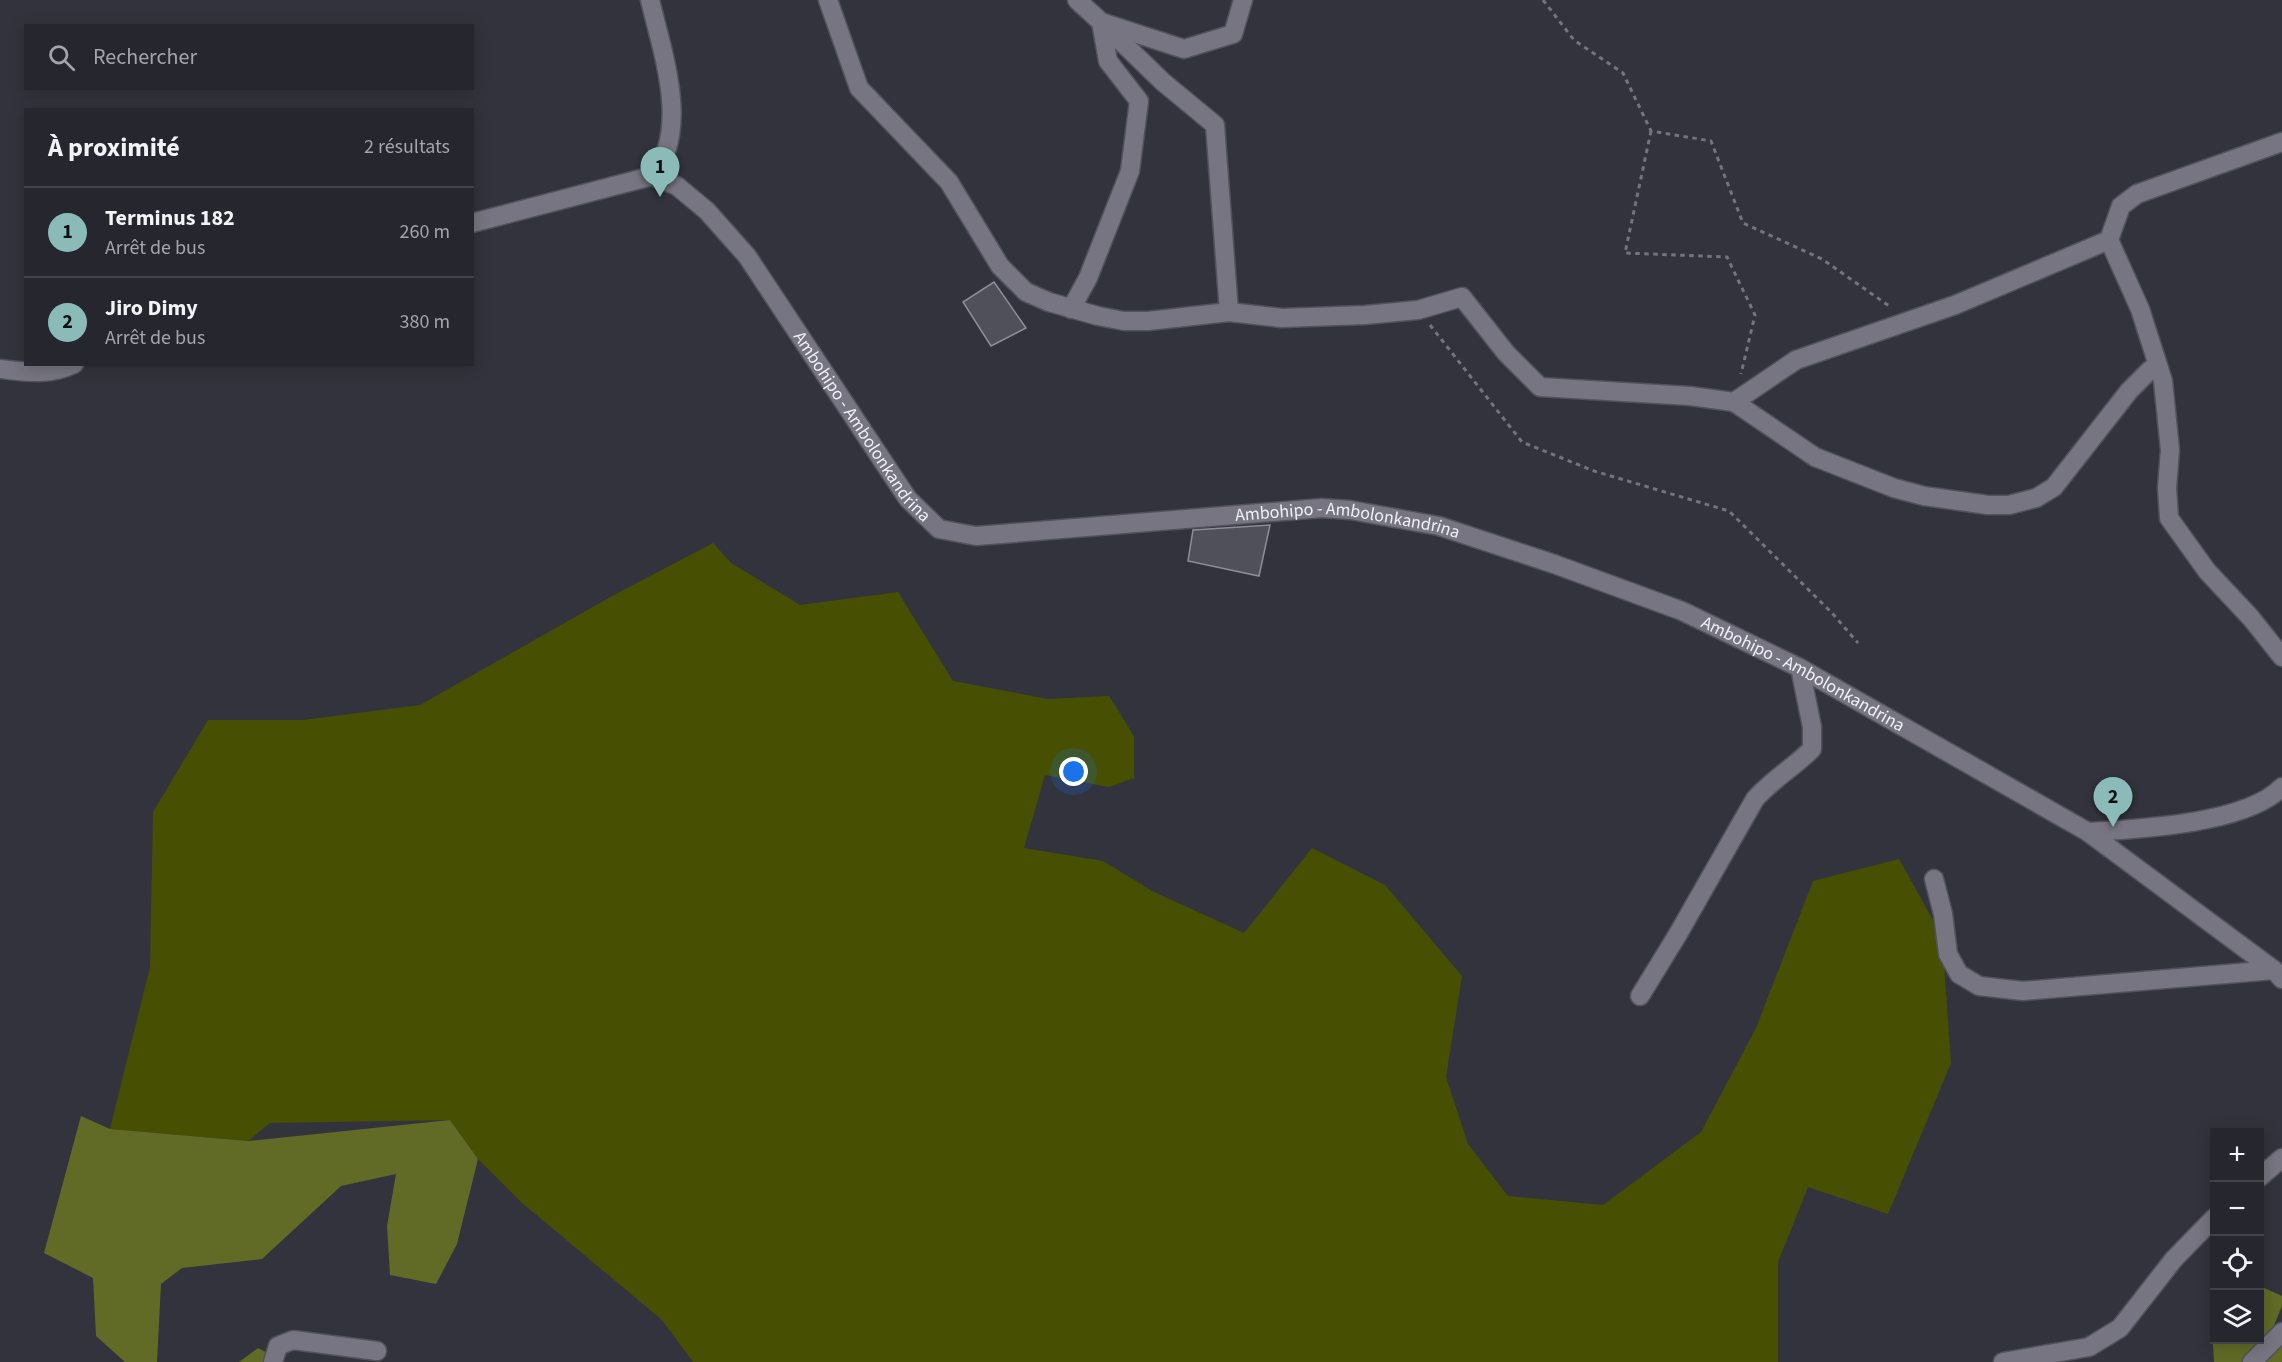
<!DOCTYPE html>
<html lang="fr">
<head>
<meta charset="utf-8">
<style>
	body { margin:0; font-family:"Source Sans 3",sans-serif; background:#32323a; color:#f1f3f6 }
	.controls { position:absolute; right:18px; bottom:18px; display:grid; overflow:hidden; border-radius:0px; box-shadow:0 3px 15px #0003 }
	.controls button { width:54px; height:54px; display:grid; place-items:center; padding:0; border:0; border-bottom:2px solid #42434a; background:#26262e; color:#f1f3f6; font:30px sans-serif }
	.you { position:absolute; left:1074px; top:772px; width:21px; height:21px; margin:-15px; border:4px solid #fff; border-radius:50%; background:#1a73e8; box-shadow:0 0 0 9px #1a73e833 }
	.badge { display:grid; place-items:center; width:39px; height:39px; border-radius:50%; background:#8bbbb9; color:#111; font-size:20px; font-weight:700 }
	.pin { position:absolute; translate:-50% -50px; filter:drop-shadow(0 2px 3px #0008) }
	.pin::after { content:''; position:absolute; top:32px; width:21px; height:18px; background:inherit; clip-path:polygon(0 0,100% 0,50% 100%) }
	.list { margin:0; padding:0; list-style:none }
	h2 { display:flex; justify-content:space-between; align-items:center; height:78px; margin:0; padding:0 24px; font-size:26px }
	h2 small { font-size:20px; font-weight:400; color:#a4a5aa }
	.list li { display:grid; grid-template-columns:39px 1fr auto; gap:18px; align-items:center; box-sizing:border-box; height:90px; padding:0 24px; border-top:2px solid #42434a }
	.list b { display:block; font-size:22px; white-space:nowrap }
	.list p { margin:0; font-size:20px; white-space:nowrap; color:#a4a5aa }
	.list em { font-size:20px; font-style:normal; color:#a4a5aa }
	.icon { flex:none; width:33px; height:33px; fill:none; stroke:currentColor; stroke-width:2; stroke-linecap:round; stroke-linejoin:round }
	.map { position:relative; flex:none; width:2282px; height:1362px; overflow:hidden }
	.search { position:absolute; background:#26262e; box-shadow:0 3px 15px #0003; left:24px; top:24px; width:450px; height:66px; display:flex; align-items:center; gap:15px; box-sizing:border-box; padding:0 21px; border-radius:0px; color:#a4a5aa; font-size:22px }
	.panel { position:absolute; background:#26262e; box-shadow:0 3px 15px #0003; left:24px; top:108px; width:450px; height:258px; border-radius:0px }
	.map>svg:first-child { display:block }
	.green { fill:#475002 }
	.forest { fill:#616b25 }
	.building { fill:#50505b; stroke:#8e8d9a; stroke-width:1.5 }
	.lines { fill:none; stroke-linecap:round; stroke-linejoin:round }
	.minor-casing { stroke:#52525b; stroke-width:21 }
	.path { stroke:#74747d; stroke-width:3; stroke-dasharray:4.5 4.5; stroke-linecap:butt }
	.minor { stroke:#767581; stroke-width:18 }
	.labels { text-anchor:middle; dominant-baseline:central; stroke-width:5; stroke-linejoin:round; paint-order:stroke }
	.street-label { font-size:18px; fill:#efeff6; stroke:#1b1b20 }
</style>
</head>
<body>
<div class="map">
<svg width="2282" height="1362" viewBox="0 0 2282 1362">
	<rect width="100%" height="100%" fill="#33333d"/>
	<polygon class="green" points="713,543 731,563 800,605 898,592 953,681 1048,699 1109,696 1134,736 1134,778 1109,787 1045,775 1024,848 1103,861 1152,891 1244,933 1312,848 1385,885 1462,976 1446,1077 1468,1144 1508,1196 1603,1205 1701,1132 1756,1028 1813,881 1899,859 1942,936 1951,1063 1888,1214 1808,1187 1778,1262 1778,1362 693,1362 662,1320 521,1202 478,1159 450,1120 270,1123 248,1141 110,1129 150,967 153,812 208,720 303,720 420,705 614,595"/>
	<g class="forest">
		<polygon points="81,1116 110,1129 248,1141 450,1120 478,1159 457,1244 436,1284 390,1275 387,1226 396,1174 341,1186 262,1259 182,1268 161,1284 157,1362 125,1362 96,1336 93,1278 44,1253"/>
		<polygon points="2260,1286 2282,1296 2282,1306 2262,1354 2282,1341 2282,1362 2214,1362 2212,1328 2214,1326 2214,1340 2260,1340"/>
		<polygon points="258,1348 285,1362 239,1362"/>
	</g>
	<g class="building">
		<polygon points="994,282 1026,328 991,346 963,302"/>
		<polygon points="1270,525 1259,576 1188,561 1193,530"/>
	</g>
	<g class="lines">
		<defs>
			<g id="minor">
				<path d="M 650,0 C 662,52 691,130 652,176"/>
				<polyline points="828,0 859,88 949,182 1000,266 1026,292 1049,302 1098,316 1124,321 1148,321 1229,312 1282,318 1365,315 1418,310 1462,297 1506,353 1540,387 1690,396 1734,402 1796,360 1955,305 2109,240 2121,206 2137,194 2282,142"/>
				<polyline points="1077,0 1101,22 1184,49 1233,34 1243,0"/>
				<polyline points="1101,22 1163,82 1215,125 1229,312"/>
				<path id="s1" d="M 472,223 L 652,176 L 677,186 L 707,211 L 747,256 L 908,499 L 939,529 L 976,536 L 1322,508 L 1350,510 L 1439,526 L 1554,564 L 1682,611 L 1800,668 L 2088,832 L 2274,970 L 2282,979"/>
				<polyline points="2109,240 2140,309 2163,381 2170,450 2167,488 2169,518 2207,571 2251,618 2282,657"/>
				<polyline points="1071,309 1088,278 1130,171 1139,101 1108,61 1101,22"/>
				<path d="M 0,369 C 28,372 48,376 74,364"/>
				<polyline points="1734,402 1815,457 1894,488 1924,496 1988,505 2009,505 2036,498 2054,487 2129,391 2150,370 2159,369"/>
				<path d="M 2088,832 C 2139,829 2246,824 2282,787"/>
				<polyline points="1934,879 1943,914 1948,954 1959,974 1979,986 2023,991 2274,970"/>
				<path d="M 1640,996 L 1678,934 L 1755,799 C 1773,779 1794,767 1812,749 L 1812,727 L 1800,668"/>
				<polyline points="2260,1177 2282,1158"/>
				<polyline points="273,1362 278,1346 293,1340 377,1351"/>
				<polyline points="2003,1362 2089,1347 2120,1328 2174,1259 2214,1218"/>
				<polyline points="2252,1362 2282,1332"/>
			</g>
		</defs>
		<use href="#minor" class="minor-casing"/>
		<g class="path">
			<polyline points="1543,0 1574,40 1623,73 1651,131 1711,141 1743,223 1822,259 1892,308"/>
			<polyline points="1651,131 1625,253 1727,257 1755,315 1741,374"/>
			<polyline points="1430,325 1522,442 1594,471 1729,511 1832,613 1858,643"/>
		</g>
		<use href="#minor" class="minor"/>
	</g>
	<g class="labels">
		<g class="street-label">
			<text stroke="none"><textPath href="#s1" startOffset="518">Ambohipo - Ambolonkandrina</textPath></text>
			<text stroke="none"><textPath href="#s1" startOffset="1058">Ambohipo - Ambolonkandrina</textPath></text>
			<text stroke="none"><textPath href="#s1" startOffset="1544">Ambohipo - Ambolonkandrina</textPath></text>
		</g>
	</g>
</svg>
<div class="controls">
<button>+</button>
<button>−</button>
<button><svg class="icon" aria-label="locate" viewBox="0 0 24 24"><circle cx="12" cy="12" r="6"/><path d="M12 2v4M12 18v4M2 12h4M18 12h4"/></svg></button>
<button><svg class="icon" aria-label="layers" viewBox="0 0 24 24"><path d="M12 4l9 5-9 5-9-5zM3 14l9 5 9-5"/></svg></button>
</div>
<div class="you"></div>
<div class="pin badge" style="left:660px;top:197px">1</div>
<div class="pin badge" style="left:2113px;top:827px">2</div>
<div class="search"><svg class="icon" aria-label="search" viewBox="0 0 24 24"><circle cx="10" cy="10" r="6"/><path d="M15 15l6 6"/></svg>Rechercher</div>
<section class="panel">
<h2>À proximité<small>2 résultats</small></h2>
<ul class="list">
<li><span class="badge">1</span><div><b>Terminus 182</b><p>Arrêt de bus</p></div><em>260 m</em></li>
<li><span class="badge">2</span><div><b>Jiro Dimy</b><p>Arrêt de bus</p></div><em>380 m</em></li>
</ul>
</section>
</div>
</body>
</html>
